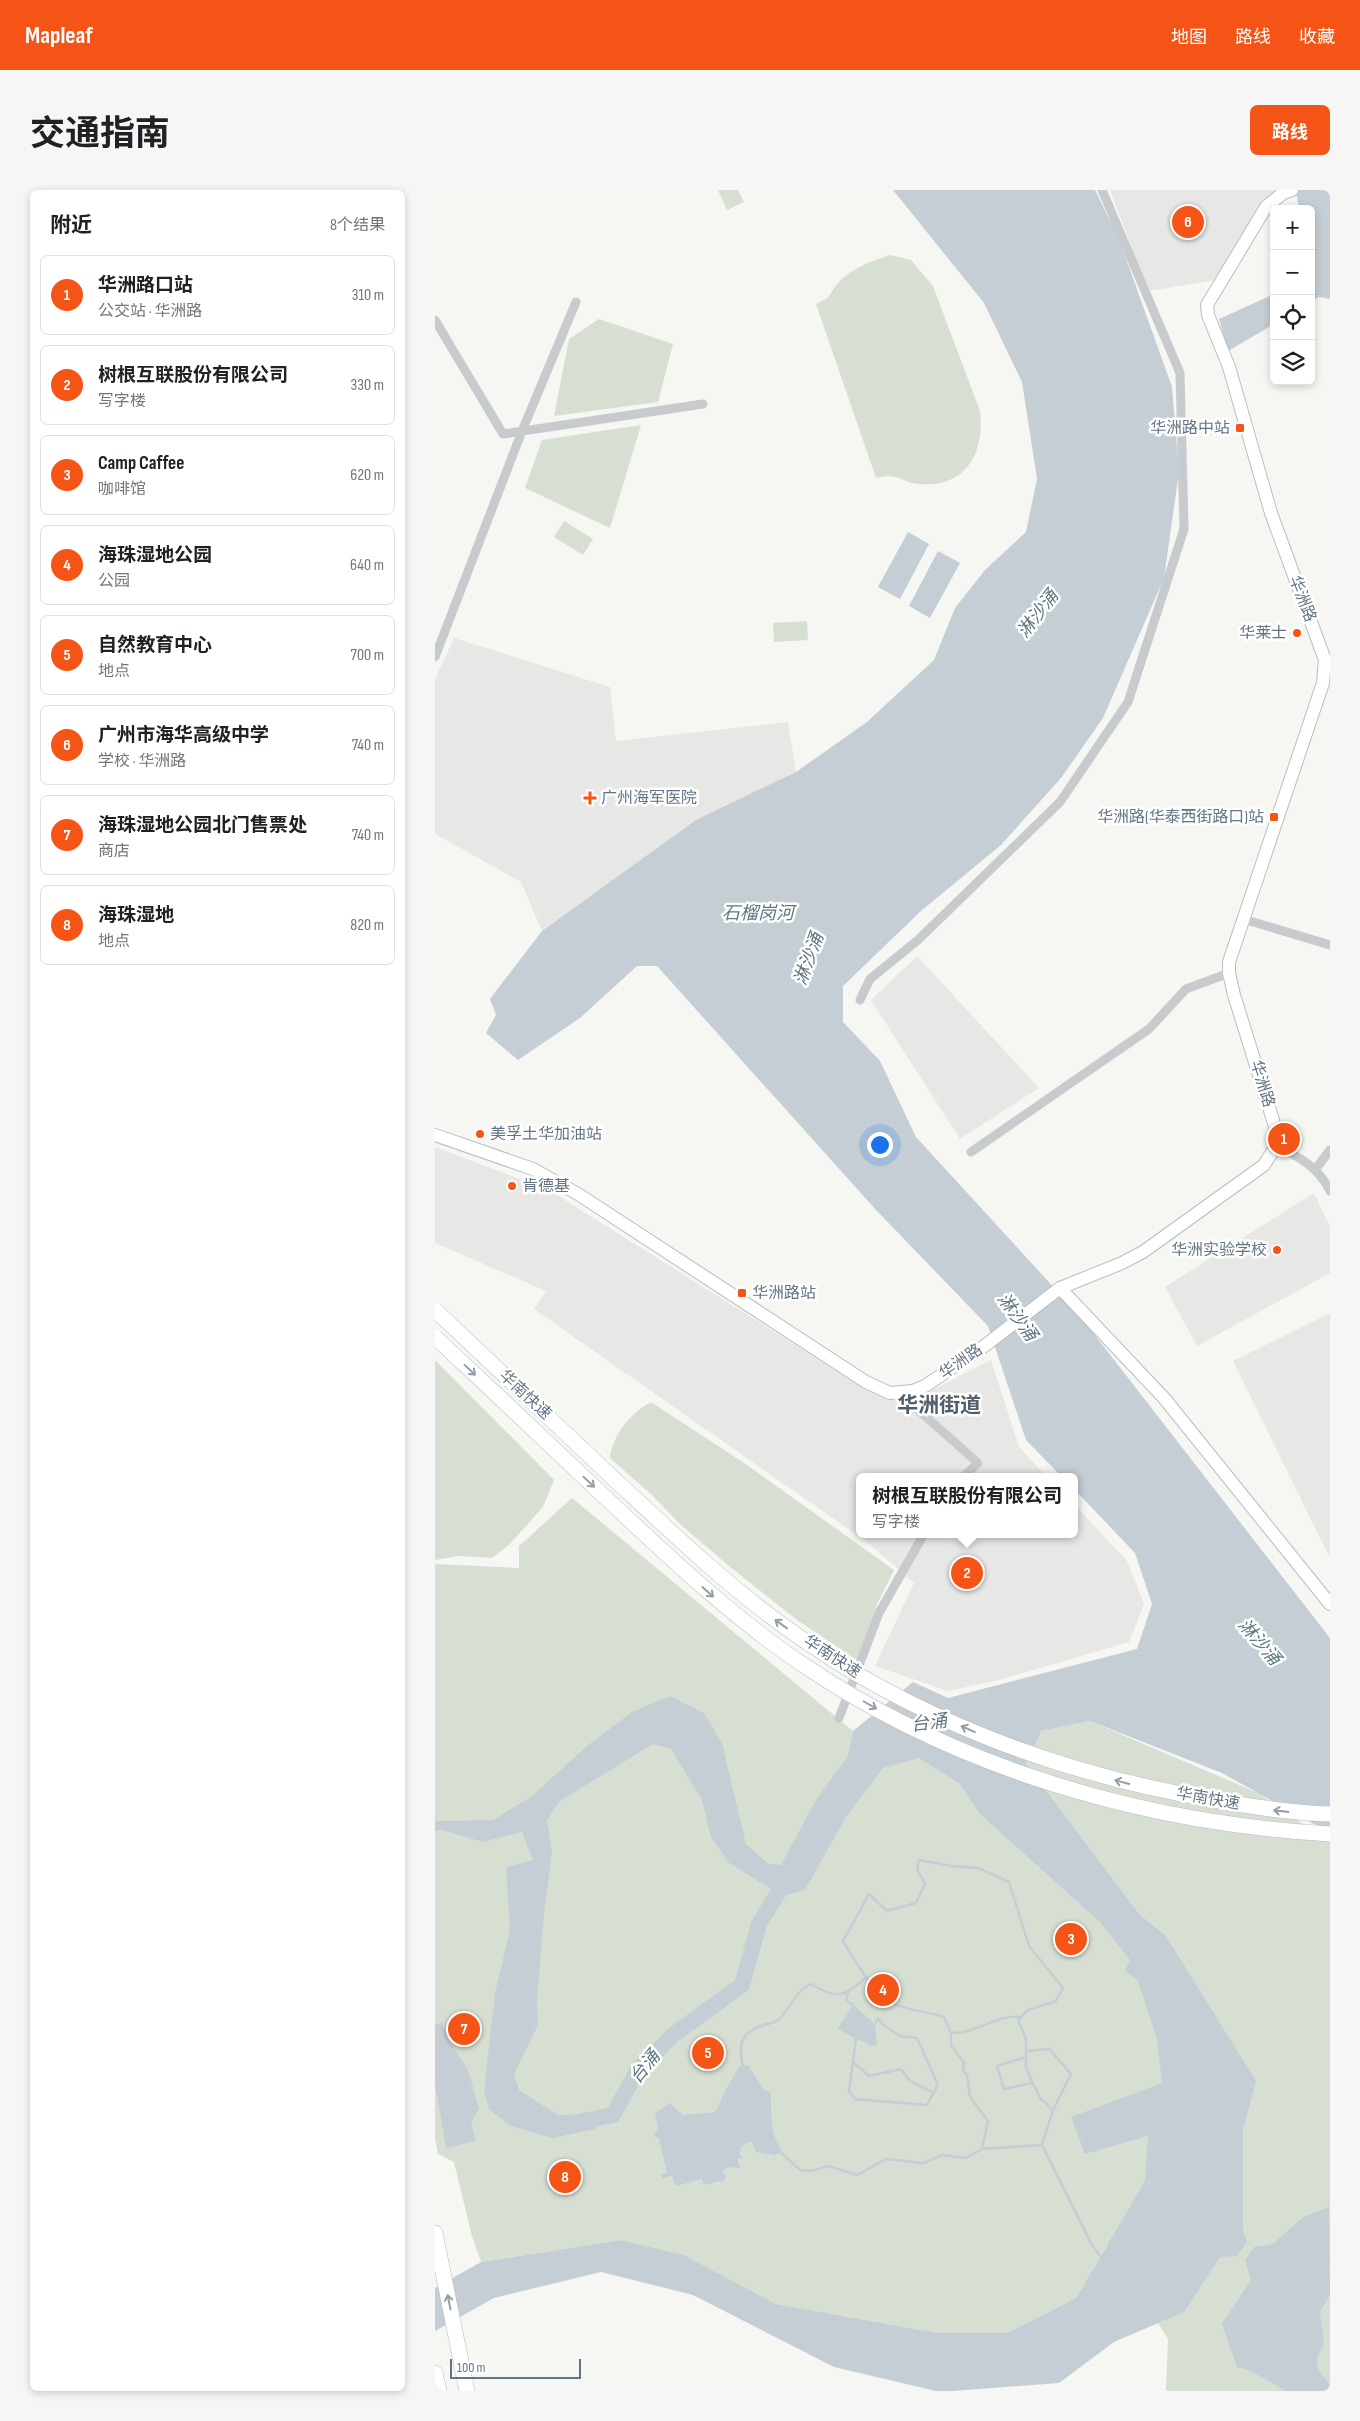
<!DOCTYPE html>
<html lang="zh">
<head>
<meta charset="utf-8">
<style>
	body { margin:0; font-family:"Sofia Sans Condensed","Noto Sans SC",sans-serif; background:#f6f6f6; color:#202124 }
	.controls { position:absolute; right:15px; top:15px; display:grid; overflow:hidden; border-radius:8px; box-shadow:0 2px 8px #0003 }
	.controls button { width:45px; height:45px; display:grid; place-items:center; padding:0; border:0; border-bottom:1px solid #e0e0e0; background:#fff; color:#202124; font:25px sans-serif }
	.scale { position:absolute; left:15px; bottom:12px; width:131px; box-sizing:border-box; padding-left:5px; border:2px solid #627587; border-top:0; font-size:14px; line-height:18px; white-space:nowrap; color:#627587; -webkit-text-stroke:4px #fff; paint-order:stroke }
	.you { position:absolute; left:444px; top:954px; width:18px; height:18px; margin:-12px; border:4px solid #fff; border-radius:50%; background:#1a73e8; box-shadow:0 0 0 8px #1a73e833 }
	.badge { display:grid; place-items:center; width:32px; height:32px; border-radius:50%; background:#f45415; color:#fff; font-size:16px; font-weight:700 }
	.pin { position:absolute; translate:-50% -50%; border:2px solid #fff; box-shadow:0 1px 5px #0006 }
	.popup { position:absolute; left:421px; top:1283px; width:222px; height:65px; box-sizing:border-box; display:grid; place-content:center; border-radius:8px; background:#fff; filter:drop-shadow(0 1px 4px #0005); font-size:16px; white-space:nowrap; color:#757577 }
	.popup b { font-size:19px; color:#202124 }
	.popup::after { content:''; position:absolute; left:50%; top:100%; margin-left:-10px; border:10px solid transparent; border-top-color:#fff }
	.list { margin:0; padding:0; list-style:none }
	h2 { display:flex; justify-content:space-between; align-items:center; height:65px; margin:0; padding:0 20px; font-size:21px }
	h2 small { font-size:16px; font-weight:400; color:#757577 }
	.list li { display:grid; grid-template-columns:32px 1fr auto; gap:15px; align-items:center; box-sizing:border-box; height:80px; margin:0 10px 10px; padding:0 10px; border:1px solid #e0e0e0; border-radius:8px }
	.list b { display:block; font-size:19px; white-space:nowrap }
	.list p { margin:0; font-size:16px; white-space:nowrap; color:#757577 }
	.list em { font-size:16px; font-style:normal; color:#757577 }
	.icon { flex:none; width:28px; height:28px; fill:none; stroke:currentColor; stroke-width:2; stroke-linecap:round; stroke-linejoin:round }
	.map { position:relative; flex:none; width:895px; height:2201px; overflow:hidden; border-radius:8px }
	header { display:flex; align-items:center; gap:30px; box-sizing:border-box; height:70px; padding:0 25px; background:#f45415; color:#fff }
	header strong { font-size:24px }
	nav { display:flex; gap:28px; margin-inline-start:auto; font-size:18px }
	.intro { display:flex; align-items:center; justify-content:space-between; box-sizing:border-box; height:120px; padding:0 30px }
	h1 { margin:0; font-size:35px }
	.button { padding:12px 22px; border-radius:8px; background:#f45415; color:#fff; font-size:18px; font-weight:700 }
	main { display:flex; gap:30px; padding:0 30px }
	aside { flex:1; background:#fff; border-radius:8px; box-shadow:0 2px 8px #0003 }
	.map>svg:first-child { display:block }
	.built { fill:#e7e8e6 }
	.green { fill:#d7dfd3 }
	.water { fill:#c5ced4 }
	.lines { fill:none; stroke-linecap:round; stroke-linejoin:round }
	.stream { stroke:#c5ced4; stroke-width:2.5 }
	.river { stroke:#c5ced4; stroke-width:16 }
	.secondary-casing { stroke:#b9bec3; stroke-width:14 }
	.highway-casing { stroke:#b9bcbf; stroke-width:16 }
	.street { stroke:#c8cbce; stroke-width:9 }
	.secondary { stroke:#fff; stroke-width:12 }
	.highway { stroke:#fff; stroke-width:15 }
	.highway-bridge-casing { stroke:#b9bcbf; stroke-width:16; stroke-linecap:butt }
	.highway-bridge { stroke:#fff; stroke-width:15 }
	.oneway { stroke:#919eab }
	.poi-dot { fill:#f45415; stroke:#fff; stroke-width:2 }
	.labels { text-anchor:middle; dominant-baseline:central; stroke-width:5; stroke-linejoin:round; paint-order:stroke }
	.poi-label { font-size:16px; fill:#627587; stroke:#fff; text-anchor:end }
	.street-label { font-size:16px; fill:#627587; stroke:#fff }
	.water-label { font-size:18px; font-style:italic; fill:#5e7783; stroke:#fff }
	.district-label { font-size:21px; font-weight:bold; fill:#515e6b; stroke:#fff }
</style>
</head>
<body>
<header>
<strong>Mapleaf</strong>
<nav><a>地图</a><a>路线</a><a>收藏</a></nav>
</header>
<div class="intro"><h1>交通指南</h1><a class="button">路线</a></div>
<main>
<aside>
<h2>附近<small>8个结果</small></h2>
<ul class="list">
<li><span class="badge">1</span><div><b>华洲路口站</b><p>公交站 · 华洲路</p></div><em>310 m</em></li>
<li><span class="badge">2</span><div><b>树根互联股份有限公司</b><p>写字楼</p></div><em>330 m</em></li>
<li><span class="badge">3</span><div><b>Camp Caffee</b><p>咖啡馆</p></div><em>620 m</em></li>
<li><span class="badge">4</span><div><b>海珠湿地公园</b><p>公园</p></div><em>640 m</em></li>
<li><span class="badge">5</span><div><b>自然教育中心</b><p>地点</p></div><em>700 m</em></li>
<li><span class="badge">6</span><div><b>广州市海华高级中学</b><p>学校 · 华洲路</p></div><em>740 m</em></li>
<li><span class="badge">7</span><div><b>海珠湿地公园北门售票处</b><p>商店</p></div><em>740 m</em></li>
<li><span class="badge">8</span><div><b>海珠湿地</b><p>地点</p></div><em>820 m</em></li>
</ul>
</aside>
<div class="map">
<svg width="895" height="2201" viewBox="0 0 895 2201">
	<rect width="100%" height="100%" fill="#f6f6f2"/>
	<g class="built">
		<polygon points="675,0 844,0 782,90 713,101"/>
		<polygon points="19,448 175,497 181,551 353,532 361,582 258,633 107,741 86,692 0,644 0,489"/>
		<polygon points="482,766 604,898 525,949 436,810"/>
		<polygon points="0,957 114,1000 432,1200 457,1210 483,1207 556,1170 584,1257 612,1287 424,1287 424,1344 640,1344 640,1315 692,1371 709,1414 694,1452 560,1491 513,1501 440,1476 479,1393 433,1353 99,1119 111,1101 0,1053"/>
		<polygon points="879,1003 895,1037 895,1083 762,1156 730,1097"/>
		<polygon points="895,1123 895,1368 798,1171"/>
	</g>
	<g class="green">
		<polygon points="283,0 303,0 309,12 292,20"/>
		<path d="M 455,65 L 476,70 L 498,96 L 545,221 C 550,261 532,298 485,294 C 465,293 466,282 441,288 L 381,114 C 400,105 392,106 403,93 C 416,78 437,71 455,65 Z"/>
		<polygon points="164,129 238,154 223,212 119,226 134,149"/>
		<polygon points="206,235 175,338 90,298 107,250"/>
		<polygon points="129,331 158,349 148,365 119,347"/>
		<polygon points="372,431 373,450 339,452 338,433"/>
		<polygon points="0,1170 119,1290 108,1317 75,1354 57,1368 24,1366 0,1370"/>
		<path d="M 216,1212 L 309,1273 L 459,1380 L 443,1412 L 422,1470 L 362,1430 L 294,1376 L 246,1335 L 217,1305 L 175,1268 C 178,1244 196,1223 216,1212 Z"/>
		<polygon points="137,1308 418,1541 462,1562 606,1541 655,1531 823,1603 895,1652 895,2201 731,2201 733,2149 673,2053 641,2108 572,2143 503,2143 341,2114 249,2065 186,2050 46,2072 37,2046 19,1972 3,1964 0,1948 0,1374 84,1378 84,1356"/>
	</g>
	<g class="water">
		<polygon points="458,0 660,0 684,49 737,197 744,282 729,388 668,528 626,588 566,655 486,721 408,796 408,832 445,871 481,947 645,1126 895,1448 895,1643 787,1583 655,1531 606,1541 591,1574 704,1724 731,1746 821,1891 808,1940 808,2040 812,2052 802,2066 785,2067 749,2122 679,2152 624,2193 518,2201 501,2201 399,2177 258,2105 166,2082 59,2108 0,2141 0,2098 46,2072 186,2050 249,2065 341,2114 503,2143 572,2143 641,2108 710,1991 713,1946 650,1964 636,1927 727,1893 722,1849 703,1791 690,1781 695,1770 665,1732 545,1624 525,1594 484,1568 448,1578 411,1627 370,1700 348,1706 294,1673 276,1647 267,1610 236,1559 218,1554 125,1611 112,1630 117,1662 109,1723 102,1811 103,1835 79,1884 84,1900 123,1925 157,1924 170,1927 160,1939 118,1948 76,1936 54,1919 49,1901 60,1803 75,1740 71,1677 98,1670 87,1642 48,1652 7,1640 0,1641 0,1631 58,1630 96,1607 152,1556 197,1522 235,1506 269,1523 287,1553 311,1654 333,1674 346,1675 381,1610 413,1566 418,1541 478,1492 513,1508 702,1459 717,1414 700,1363 640,1300 640,1287 627,1287 591,1250 553,1136 442,1021 222,776 202,776 145,828 83,870 51,843 61,825 55,809 107,741 261,630 361,582 432,532 499,470 520,418 550,380 591,342 602,289 587,192 549,113"/>
		<polygon points="861,0 895,0 895,109 884,107 876,112 876,19 864,19"/>
		<polygon points="839,104 839,134 793,161 784,129"/>
		<polygon points="473,342 494,354 465,409 443,397"/>
		<polygon points="503,361 525,373 495,428 474,416"/>
		<path d="M 418,1815 L 440,1834 L 442,1854 L 436,1856 C 424,1848 414,1848 403,1838 Z"/>
		<polygon points="7,1833 15,1852 33,1880 44,1918 36,1933 41,1951 11,1958 0,1895 0,1835"/>
		<path d="M 313,1875 L 328,1899 L 336,1903 C 336,1920 335,1946 347,1960 L 341,1965 L 321,1962 L 317,1952 L 313,1952 L 306,1957 L 304,1964 L 308,1969 L 302,1969 L 305,1978 L 291,1977 L 287,1983 L 291,1985 L 289,1990 L 269,1995 L 267,1989 L 241,1996 L 237,1986 L 228,1988 L 226,1985 L 232,1983 L 224,1948 L 218,1946 L 223,1939 L 220,1923 L 235,1913 L 248,1925 C 259,1923 271,1925 281,1921 L 291,1899 L 304,1877 Z"/>
		<polygon points="894,2017 895,2104 885,2122 889,2154 882,2168 883,2179 895,2195 895,2201 851,2201 816,2181 802,2177 787,2134 816,2090 810,2070 819,2057 838,2054 868,2027"/>
	</g>
	<g class="lines">
		<g class="stream">
			<polyline points="413,1803 411,1811 418,1815"/>
			<path d="M 516,1843 C 542,1844 560,1824 586,1827"/>
			<polyline points="421,1849 414,1901 420,1909 492,1915 503,1895 482,1848 465,1846 448,1835 443,1828 440,1834"/>
			<polyline points="591,1861 614,1859 636,1884 618,1920"/>
			<polyline points="591,1867 562,1876 569,1899 597,1893"/>
			<polyline points="418,1872 434,1886 466,1879 475,1891 499,1903"/>
			<path d="M 308,1877 C 303,1853 305,1843 329,1835 C 334,1834 340,1832 344,1829 C 356,1818 360,1802 375,1794 C 402,1808 407,1809 430,1788"/>
			<path d="M 547,1959 L 553,1931 L 535,1907 L 532,1885 L 528,1881 L 529,1873 L 516,1855 L 516,1843 L 509,1827 C 495,1822 471,1820 460,1814 C 435,1801 423,1774 408,1751 L 434,1704 L 452,1721 L 481,1713 L 490,1693 L 482,1680 L 484,1670 L 517,1676 L 543,1678 L 574,1692 L 594,1756 L 628,1798 L 621,1811 L 593,1820 L 583,1830 L 591,1849 L 591,1878 L 605,1908 L 618,1920 L 607,1955 L 658,2057 L 667,2068"/>
			<polyline points="343,1960 365,1980 376,1981 393,1976 422,1985 451,1969 488,1973 508,1965 531,1968 547,1959 607,1955"/>
		</g>
		<polyline class="river" points="148,1931 178,1925 202,1881 238,1845 307,1795 324,1734 354,1685"/>
		<defs>
			<g id="secondary">
				<polyline points="0,945 98,979 143,1004 431,1192 455,1203 478,1201 490,1196 548,1157 625,1098 687,1073 708,1062 829,975 841,956 842,943 799,805 794,783 794,772 888,493 890,470 836,323 794,177 773,125 772,115 831,17 848,3 857,0"/>
				<polyline points="625,1098 729,1208 895,1414"/>
			</g>
			<g id="highway">
				<polyline points="0,2043 32,2201"/>
				<polyline points="0,2183 4,2201"/>
			</g>
		</defs>
		<use href="#secondary" class="secondary-casing"/>
		<use href="#highway" class="highway-casing"/>
		<g class="street">
			<polyline points="0,130 68,244 268,214"/>
			<polyline points="0,467 87,241 141,112"/>
			<polyline points="808,729 895,755"/>
			<polyline points="425,810 435,789 483,750 625,612 693,512 749,339 745,183 667,0"/>
			<path d="M 841,956 C 865,967 883,977 895,1001"/>
			<polyline points="536,962 714,839 751,799 794,783"/>
			<polyline points="880,980 895,960"/>
			<polyline points="463,1202 543,1273 528,1287"/>
			<polyline points="404,1528 444,1423 489,1344"/>
		</g>
		<use href="#secondary" class="secondary"/>
		<use href="#highway" class="highway"/>
		<defs>
			<g id="highway-bridge">
				<path d="M 0,1120 C 59,1176 119,1232 178,1288 C 232,1338 286,1390 346,1434 C 474,1528 624,1584 779,1610 C 818,1617 856,1623 895,1624"/>
				<path d="M 0,1147 C 58,1201 116,1256 173,1310 C 235,1368 297,1427 367,1474 C 522,1579 709,1633 895,1644"/>
			</g>
		</defs>
		<use href="#highway-bridge" class="highway-bridge-casing"/>
		<use href="#highway-bridge" class="highway-bridge"/>
	</g>
	<defs><path id="oneway-shaft" d="M-6 0H5M1.5-3L5.5 0L1.5 3" fill="none" stroke-width="1.6" stroke-linecap="round" stroke-linejoin="round" transform="scale(1.25)"/></defs>
	<g class="oneway">
		<use href="#oneway-shaft" transform="translate(35 1180) rotate(43)"/>
		<use href="#oneway-shaft" transform="translate(154 1292) rotate(43)"/>
		<use href="#oneway-shaft" transform="translate(273 1402) rotate(42)"/>
		<use href="#oneway-shaft" transform="translate(346 1434) rotate(-144)"/>
		<use href="#oneway-shaft" transform="translate(435 1515) rotate(30)"/>
		<use href="#oneway-shaft" transform="translate(533 1539) rotate(-156)"/>
		<use href="#oneway-shaft" transform="translate(687 1592) rotate(-165)"/>
		<use href="#oneway-shaft" transform="translate(846 1621) rotate(-173)"/>
		<use href="#oneway-shaft" transform="translate(14 2112) rotate(-101)"/>
	</g>
	<g class="poi-dot">
		<rect x="800" y="233" width="10" height="10" rx="2.5"/>
		<circle cx="862" cy="443" r="5"/>
		<path d="M152.5 600.5h5v5h5v5h-5v5h-5v-5h-5v-5h5z"/>
		<rect x="834" y="622" width="10" height="10" rx="2.5"/>
		<circle cx="45" cy="944" r="5"/>
		<circle cx="77" cy="996" r="5"/>
		<circle cx="842" cy="1060" r="5"/>
		<rect x="302" y="1098" width="10" height="10" rx="2.5"/>
	</g>
	<g class="labels">
		<g class="poi-label">
			<text x="795" y="238">华洲路中站</text>
			<text x="852" y="443">华莱士</text>
			<text x="166" y="608" text-anchor="start">广州海军医院</text>
			<text x="829" y="627">华洲路(华泰西街路口)站</text>
			<text x="55" y="944" text-anchor="start">美孚土华加油站</text>
			<text x="87" y="996" text-anchor="start">肯德基</text>
			<text x="832" y="1060">华洲实验学校</text>
			<text x="317" y="1103" text-anchor="start">华洲路站</text>
		</g>
		<g class="street-label">
			<text transform="translate(867 409) rotate(69)">华洲路</text>
			<text transform="translate(827 894) rotate(73)">华洲路</text>
			<text transform="translate(526 1172) rotate(-35)">华洲路</text>
			<text transform="translate(90 1205) rotate(43)">华南快速</text>
			<text transform="translate(397 1467) rotate(33)">华南快速</text>
			<text transform="translate(773 1609) rotate(10)">华南快速</text>
		</g>
		<g class="water-label">
			<text transform="translate(603 424) rotate(-52)">淋沙涌</text>
			<text x="323" y="723">石榴岗河</text>
			<text transform="translate(374 769) rotate(-70)">淋沙涌</text>
			<text transform="translate(582 1127) rotate(54)">淋沙涌</text>
			<text transform="translate(824 1452) rotate(49)">淋沙涌</text>
			<text transform="translate(494 1533) rotate(-7)">台涌</text>
			<text transform="translate(210 1877) rotate(-51)">台涌</text>
		</g>
		<g class="district-label">
			<text x="504" y="1215">华洲街道</text>
		</g>
	</g>
</svg>
<div class="controls">
<button>+</button>
<button>−</button>
<button><svg class="icon" aria-label="locate" viewBox="0 0 24 24"><circle cx="12" cy="12" r="6"/><path d="M12 2v4M12 18v4M2 12h4M18 12h4"/></svg></button>
<button><svg class="icon" aria-label="layers" viewBox="0 0 24 24"><path d="M12 4l9 5-9 5-9-5zM3 14l9 5 9-5"/></svg></button>
</div>
<div class="scale">100 m</div>
<div class="you"></div>
<div class="pin badge" style="left:849px;top:949px">1</div>
<div class="pin badge" style="left:532px;top:1383px">2</div>
<div class="popup"><b>树根互联股份有限公司</b>写字楼</div>
<div class="pin badge" style="left:636px;top:1749px">3</div>
<div class="pin badge" style="left:448px;top:1800px">4</div>
<div class="pin badge" style="left:273px;top:1863px">5</div>
<div class="pin badge" style="left:753px;top:32px">6</div>
<div class="pin badge" style="left:29px;top:1839px">7</div>
<div class="pin badge" style="left:130px;top:1987px">8</div>
</div>
</main>
</body>
</html>
